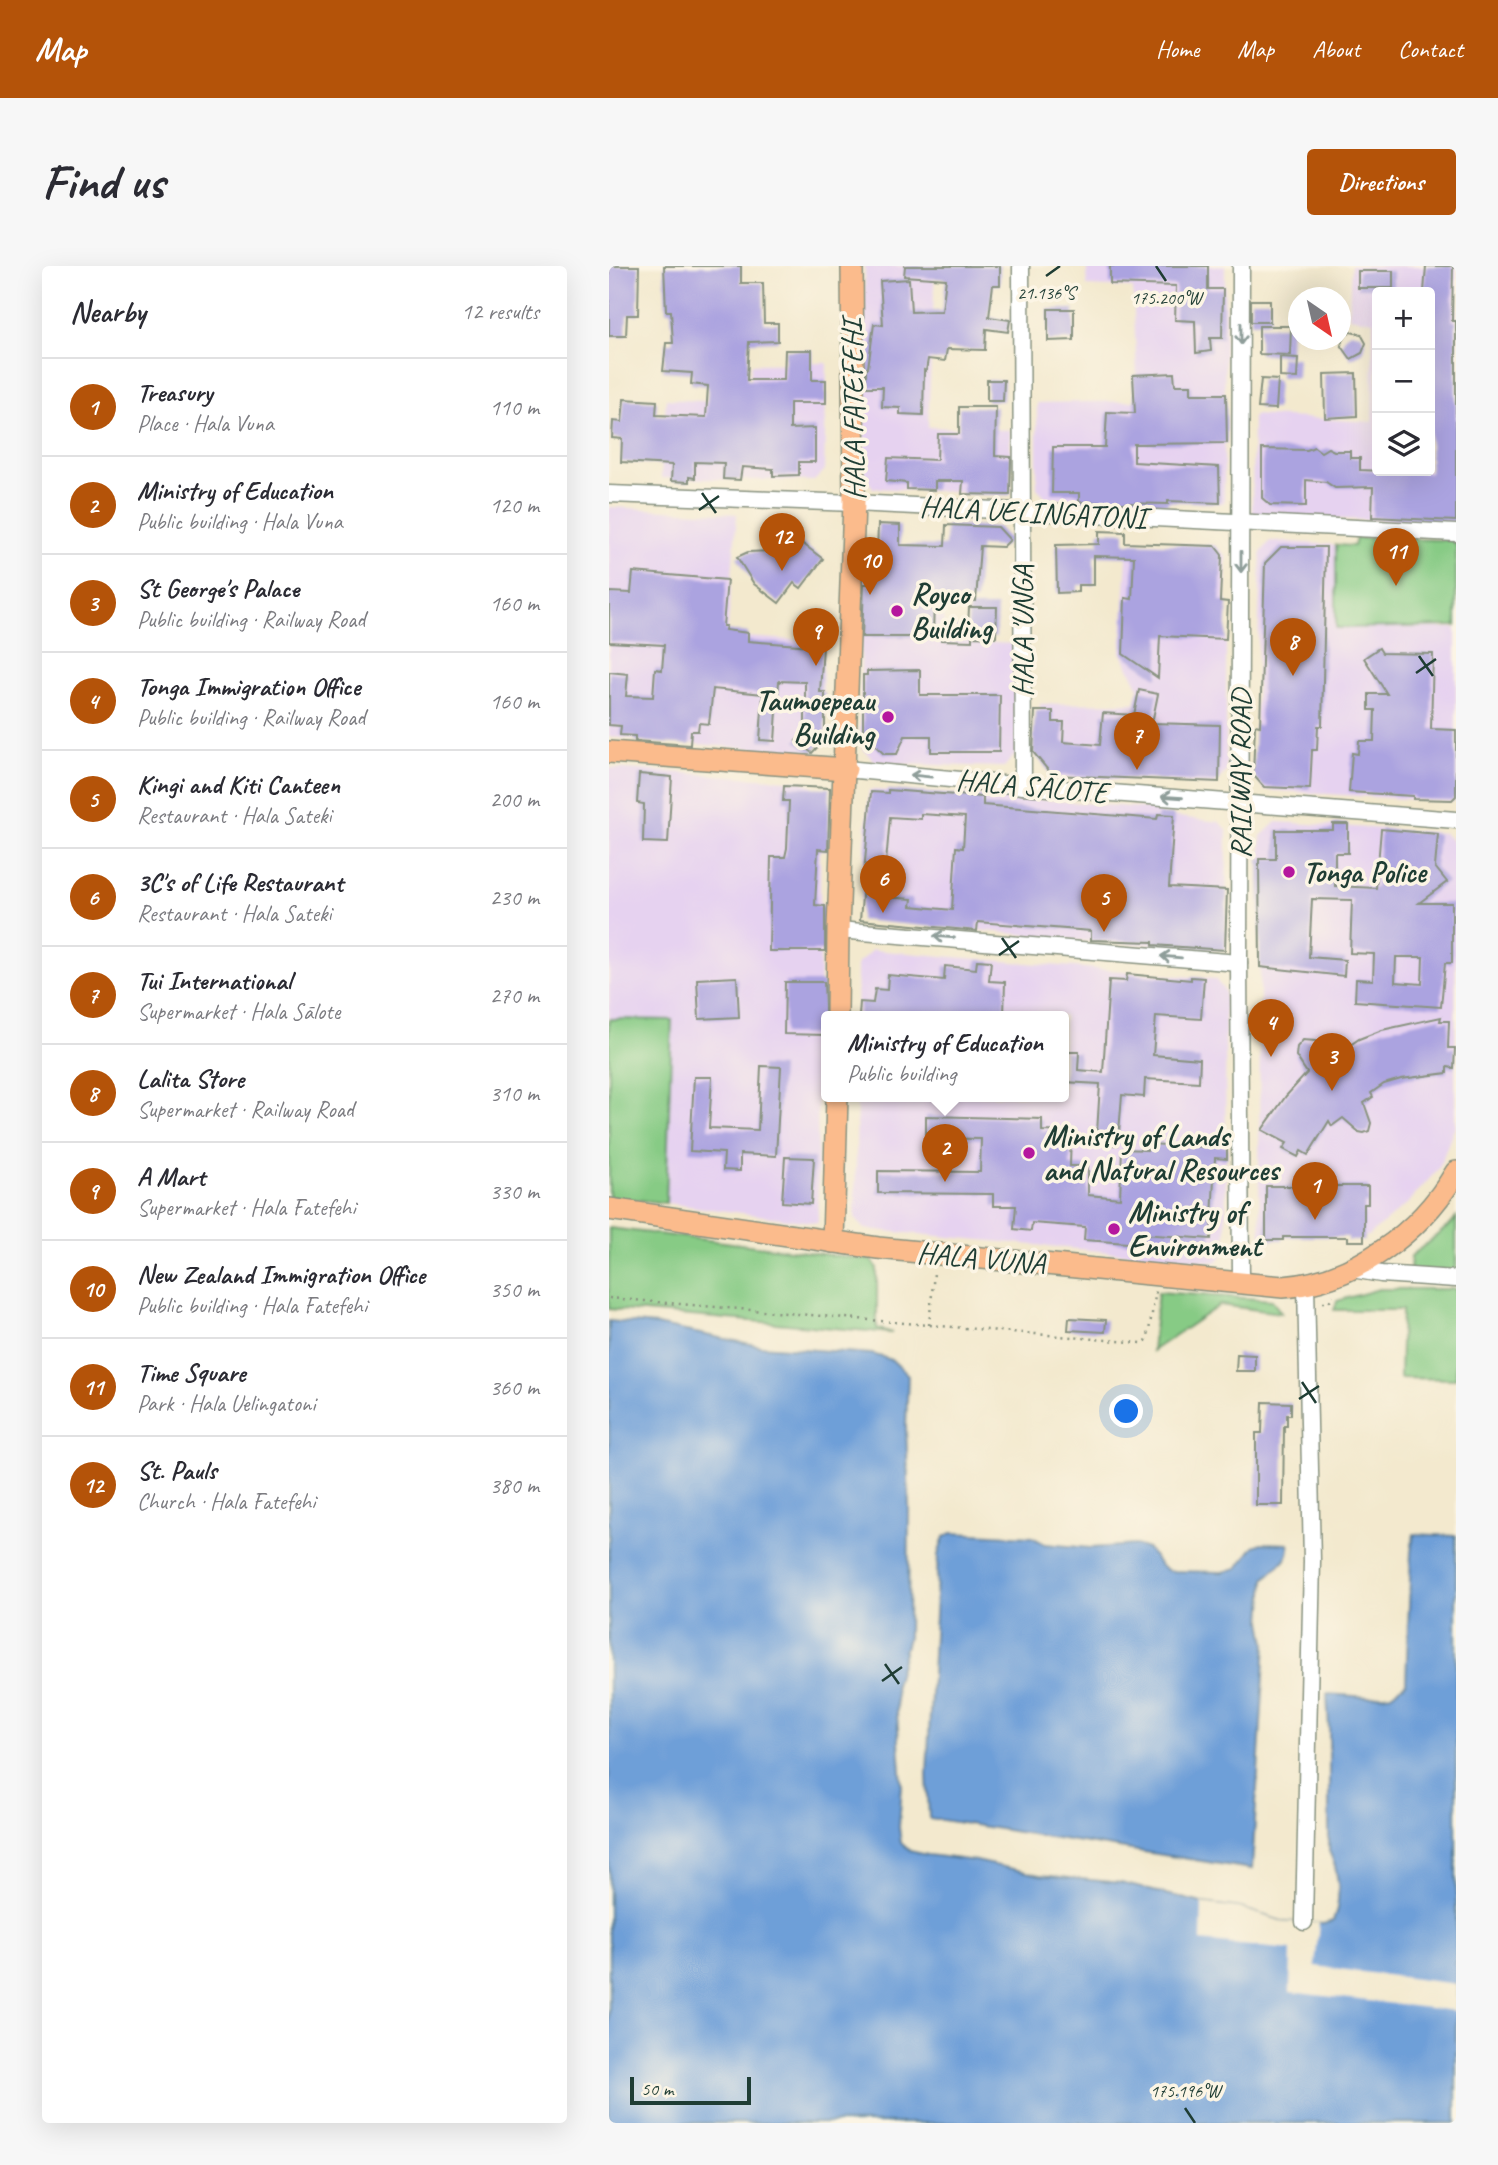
<!DOCTYPE html>
<html lang="en">
<head>
<meta charset="utf-8">
<style>
	body { margin:0; font-family:Caveat,sans-serif; background:#f7f7f7; color:#2b2b33 }
	.controls { position:absolute; right:21px; top:21px; display:grid; overflow:hidden; border-radius:7px; box-shadow:0 7px 28px #0002 }
	.controls button { width:63px; height:63px; display:grid; place-items:center; padding:0; border:0; border-bottom:2px solid #e1e1e2; background:#fff; color:#2b2b33; font:35px sans-serif }
	.compass { position:absolute; left:679px; top:21px; width:63px; height:63px; border-radius:50%; background:#fff; box-shadow:0 7px 28px #0002; rotate:146deg }
	.scale { position:absolute; left:21px; bottom:18px; width:121px; box-sizing:border-box; padding-left:7px; border:4px solid #1f3d34; border-top:0; font-size:19px; line-height:24px; white-space:nowrap; color:#1f3d34; -webkit-text-stroke:5px #fcf5e5; paint-order:stroke }
	.you { position:absolute; left:518px; top:1146px; width:24px; height:24px; margin:-18px; border:5px solid #fff; border-radius:50%; background:#1a73e8; box-shadow:0 0 0 10px #1a73e833 }
	.badge { display:grid; place-items:center; width:46px; height:46px; border-radius:50%; background:#b45309; color:#fff; font-size:23px; font-weight:700 }
	.pin { position:absolute; translate:-50% -58px; filter:drop-shadow(0 2px 4px #0008) }
	.pin::after { content:''; position:absolute; top:37px; width:24px; height:21px; background:inherit; clip-path:polygon(0 0,100% 0,50% 100%) }
	.popup { position:absolute; left:212px; top:745px; width:248px; height:91px; box-sizing:border-box; display:grid; place-content:center; border-radius:7px; background:#fff; filter:drop-shadow(0 2px 5px #0005); font-size:23px; white-space:nowrap; color:#7c7c81 }
	.popup b { font-size:26px; color:#2b2b33 }
	.popup::after { content:''; position:absolute; left:50%; top:100%; margin-left:-14px; border:14px solid transparent; border-top-color:#fff }
	.list { margin:0; padding:0; list-style:none }
	h2 { display:flex; justify-content:space-between; align-items:center; height:91px; margin:0; padding:0 28px; font-size:30px }
	h2 small { font-size:23px; font-weight:400; color:#7c7c81 }
	.list li { display:grid; grid-template-columns:46px 1fr auto; gap:21px; align-items:center; box-sizing:border-box; height:98px; padding:0 28px; border-top:2px solid #e1e1e2 }
	.list b { display:block; font-size:26px; white-space:nowrap }
	.list p { margin:0; font-size:23px; white-space:nowrap; color:#7c7c81 }
	.list em { font-size:23px; font-style:normal; color:#7c7c81 }
	.icon { flex:none; width:38px; height:38px; fill:none; stroke:currentColor; stroke-width:2; stroke-linecap:round; stroke-linejoin:round }
	.map { position:relative; flex:none; width:847px; height:1857px; overflow:hidden; border-radius:7px }
	header { display:flex; align-items:center; gap:42px; box-sizing:border-box; height:98px; padding:0 35px; background:#b45309; color:#fff }
	header strong { font-size:33px }
	nav { display:flex; gap:38px; margin-inline-start:auto; font-size:24px }
	.intro { display:flex; align-items:center; justify-content:space-between; box-sizing:border-box; height:168px; padding:0 42px }
	h1 { margin:0; font-size:49px }
	.button { padding:18px 32px; border-radius:7px; background:#b45309; color:#fff; font-size:24px; font-weight:700 }
	main { display:flex; gap:42px; padding:0 42px }
	aside { flex:1; background:#fff; border-radius:7px; box-shadow:0 7px 28px #0002 }
	.map>svg:first-child { display:block }
	.built { fill:#e6d2f0; fill-rule:evenodd }
	.green { fill:#87cb85; stroke:#53845c; stroke-width:2 }
	.water { fill:#6e9fd8; stroke:#466e86; stroke-width:2 }
	.pier { fill:#f3e9ce }
	.building { fill:#aba3e0; fill-rule:evenodd }
	.lines { fill:none; stroke-linecap:round; stroke-linejoin:round }
	.minor-casing { stroke:#899381; stroke-width:19 }
	.major-casing { stroke:#899381; stroke-width:24 }
	.path { stroke:#899381; stroke-width:2.5; stroke-dasharray:2 5; stroke-linecap:butt }
	.minor { stroke:#fff; stroke-width:16 }
	.major { stroke:#fbbb8c; stroke-width:21 }
	.oneway { stroke:#8f9e9a }
	.ticks { fill:none; stroke:#1f3d34; stroke-width:2.5 }
	.poi-dot { fill:#b5179e; stroke:#fcf5e5; stroke-width:2.5 }
	.labels { text-anchor:middle; dominant-baseline:central; stroke-width:7; stroke-linejoin:round; paint-order:stroke }
	.street-label { font-size:30px; fill:#1f3d34; stroke:#fcf5e5 }
	.poi-label { font-size:30px; font-weight:bold; fill:#1f3d34; stroke:#fcf5e5; text-anchor:start }
	.ticks-label { font-size:18px; text-anchor:middle; fill:#1f3d34; stroke:#fcf5e5; stroke-width:7; stroke-linejoin:round; paint-order:stroke }
</style>
</head>
<body>
<header>
<strong>Map</strong>
<nav><a>Home</a><a>Map</a><a>About</a><a>Contact</a></nav>
</header>
<div class="intro"><h1>Find us</h1><a class="button">Directions</a></div>
<main>
<aside>
<h2>Nearby<small>12 results</small></h2>
<ul class="list">
<li><span class="badge">1</span><div><b>Treasury</b><p>Place · Hala Vuna</p></div><em>110 m</em></li>
<li><span class="badge">2</span><div><b>Ministry of Education</b><p>Public building · Hala Vuna</p></div><em>120 m</em></li>
<li><span class="badge">3</span><div><b>St George's Palace</b><p>Public building · Railway Road</p></div><em>160 m</em></li>
<li><span class="badge">4</span><div><b>Tonga Immigration Office</b><p>Public building · Railway Road</p></div><em>160 m</em></li>
<li><span class="badge">5</span><div><b>Kingi and Kiti Canteen</b><p>Restaurant · Hala Sateki</p></div><em>200 m</em></li>
<li><span class="badge">6</span><div><b>3C's of Life Restaurant</b><p>Restaurant · Hala Sateki</p></div><em>230 m</em></li>
<li><span class="badge">7</span><div><b>Tui International</b><p>Supermarket · Hala Sālote</p></div><em>270 m</em></li>
<li><span class="badge">8</span><div><b>Lalita Store</b><p>Supermarket · Railway Road</p></div><em>310 m</em></li>
<li><span class="badge">9</span><div><b>A Mart</b><p>Supermarket · Hala Fatefehi</p></div><em>330 m</em></li>
<li><span class="badge">10</span><div><b>New Zealand Immigration Office</b><p>Public building · Hala Fatefehi</p></div><em>350 m</em></li>
<li><span class="badge">11</span><div><b>Time Square</b><p>Park · Hala Uelingatoni</p></div><em>360 m</em></li>
<li><span class="badge">12</span><div><b>St. Pauls</b><p>Church · Hala Fatefehi</p></div><em>380 m</em></li>
</ul>
</aside>
<div class="map">
<svg width="847" height="1857" viewBox="0 0 847 1857">
	<rect width="100%" height="100%" fill="#fcf5e5"/>
	<filter id="ink" filterUnits="userSpaceOnUse"><feTurbulence type="fractalNoise" baseFrequency=".0143" numOctaves="2"/><feDisplacementMap in="SourceGraphic" scale="14" xChannelSelector="R" yChannelSelector="G"/><feConvolveMatrix kernelMatrix="1 2 1 2 8 2 1 2 1" color-interpolation-filters="sRGB"/></filter>
	<filter id="wash" filterUnits="userSpaceOnUse"><feTurbulence type="fractalNoise" baseFrequency=".00686" numOctaves="4" result="noise"/><feDisplacementMap in="SourceGraphic" scale="28" xChannelSelector="R" yChannelSelector="G"/><feGaussianBlur stdDeviation="1.57" result="paint"/><feColorMatrix in="noise" values="0 0 0 0 0 0 0 0 0 0 0 0 0 0 0 0 0 1.4 0 .05"/><feComposite in="paint" operator="in"/></filter>
	<g filter="url(#wash)">
		<rect width="100%" height="100%" fill="#f3e9ce"/>
		<g class="built">
			<polygon points="256,0 326,0 319,161 401,164 402,228 264,222 255,209"/>
			<polygon points="478,0 616,0 615,237 438,232 428,222 428,137 529,135 524,22 478,20"/>
			<path d="M 742,0 L 847,0 L 847,253 L 841,258 L 643,249 L 644,149 L 763,156 L 764,55 L 740,51 ZM 768,26 L 821,26 L 821,205 L 768,205 Z"/>
			<polygon points="218,97 215,205 205,215 52,212 57,133 140,138 142,98"/>
			<polygon points="0,241 128,248 118,370 214,376 213,472 198,487 0,471"/>
			<polygon points="661,275 727,279 728,362 847,362 847,532 843,536 656,524 645,509 652,287"/>
			<polygon points="519,277 606,279 617,290 617,506 604,519 548,514 447,512 429,491 431,438 526,437 530,422 512,386"/>
			<polygon points="335,311 335,374 405,378 408,487 395,501 295,498 265,495 251,479 253,312"/>
			<polygon points="0,502 191,515 202,519 211,525 211,695 208,793 209,957 57,937 63,755 0,753"/>
			<polygon points="260,524 385,530 546,543 552,549 610,556 618,563 617,684 477,675 251,652"/>
			<polygon points="667,556 835,567 847,580 846,860 830,902 799,937 759,970 652,970 650,915 652,570"/>
			<polygon points="263,684 606,713 616,725 617,984 608,996 255,963 246,952 248,830 455,830 455,750 248,750 248,698"/>
		</g>
		<g class="green">
			<polygon points="747,272 842,274 847,278 847,360 727,362 727,279 745,280"/>
			<polygon points="0,753 63,754 57,937 0,931"/>
			<polygon points="847,951 847,1009 801,1005 802,990 842,958"/>
			<polygon points="0,962 262,994 268,1002 268,1062 283,1067 0,1043"/>
			<polygon points="770,1023 847,1023 847,1113 791,1112 793,1044 725,1044 728,1035"/>
			<polygon points="549,1026 663,1034 672,1047 611,1039 543,1085"/>
		</g>
		<g class="water">
			<path d="M 0,1055 L 47,1059 L 151,1080 L 263,1088 L 283,1094 L 299,1109 L 297,1161 L 300,1240 L 299,1371 L 286,1419 L 293,1519 L 290,1561 L 292,1577 L 301,1585 L 319,1589 L 367,1595 L 431,1609 L 512,1617 L 593,1637 L 631,1642 L 672,1655 L 714,1658 L 724,1655 C 733,1634 730,1605 720,1585 L 720,1463 L 718,1428 L 760,1431 L 783,1428 L 797,1417 L 802,1286 L 805,1268 L 847,1270 L 847,1857 L 0,1857 Z"/>
			<path d="M 343,1267 L 423,1271 L 436,1278 L 482,1282 L 526,1279 L 539,1283 L 551,1299 L 560,1305 L 614,1306 L 629,1302 L 645,1280 L 653,1277 L 679,1278 C 684,1294 665,1301 656,1313 L 653,1355 L 657,1377 L 643,1603 L 320,1552 L 318,1508 L 329,1289 L 335,1271 Z"/>
		</g>
		<polygon class="pier" points="593,1637 631,1642 672,1655 710,1657 706,1700 847,1718 847,1745 681,1726 682,1684 592,1675"/>
		<g id="blocks">
			<g class="building">
				<polygon points="0,0 30,0 29,49 18,49 17,70 0,70"/>
				<polygon points="55,0 132,0 132,17 154,17 155,57 169,57 169,75 140,76 138,114 175,114 176,84 203,84 203,114 217,114 217,137 181,137 181,163 206,162 206,196 190,196 190,209 164,210 164,203 133,201 131,214 114,213 115,197 86,196 86,212 80,211 80,216 62,215 63,199 12,196 13,173 3,172 4,155 13,156 15,133 48,135 47,149 97,151 99,120 82,118 83,107 54,105 57,77 64,77 62,45 57,45"/>
				<polygon points="296,0 391,0 391,19 384,19 380,51 401,54 399,66 377,63 376,84 338,83 336,95 319,93 317,105 315,104 314,149 291,148 291,142 273,141 274,121 257,121 257,102 259,102 265,58 274,59 271,15 300,13 302,46 333,45 337,13 295,10"/>
				<polygon points="501,0 599,0 599,23 614,23 613,72 601,72 602,85 587,87 586,55 566,54 567,20 501,18"/>
				<polygon points="817,0 844,0 843,55 847,55 847,255 763,251 764,221 726,222 717,216 697,214 697,240 661,239 653,232 653,183 698,184 705,181 712,186 719,182 725,185 741,185 741,192 751,192 751,204 821,207 821,26 815,26"/>
				<rect x="749" y="5" width="35" height="17"/>
				<rect x="642" y="34" width="19" height="22"/>
				<polygon points="439,43 465,43 465,74 439,75"/>
				<polygon points="650,60 682,60 681,89 650,88"/>
				<polygon points="741,66 752,68 757,77 753,87 742,93 732,79 737,69"/>
				<polygon points="671,91 689,92 688,112 671,111"/>
				<polygon points="565,107 566,119 582,119 582,128 617,128 618,177 525,178 525,196 610,201 611,237 559,235 559,238 470,236 470,227 443,227 444,181 496,181 498,146 526,147 524,109"/>
				<polygon points="747,107 748,150 716,152 715,108"/>
				<polygon points="652,113 669,114 667,143 649,142"/>
				<polygon points="378,114 395,114 394,135 378,135"/>
				<polygon points="350,141 387,141 386,190 402,191 401,229 353,228 354,215 326,215 326,224 298,223 298,217 277,215 279,192 328,194 329,168 350,168"/>
				<polygon points="269,258 291,259 291,279 336,280 337,259 389,261 401,274 394,281 371,280 367,335 325,332 324,371 253,371 255,318 267,318"/>
				<polygon points="177,265 214,293 192,322 185,317 170,337 145,318 128,291 139,286 163,285"/>
				<polygon points="490,265 516,266 516,277 606,280 613,289 611,335 619,336 617,373 551,370 549,412 514,388 516,332 523,333 525,291 485,290 485,319 469,319 469,326 448,327 447,279 490,278"/>
				<polygon points="672,281 717,281 713,460 709,460 708,484 703,484 701,523 655,521 644,509 646,459 651,460 656,297"/>
				<polygon points="24,306 118,314 114,360 117,360 116,364 139,367 139,375 214,381 211,426 216,426 216,473 203,487 187,475 196,466 196,416 170,415 166,475 151,474 154,428 104,423 100,458 90,457 89,465 82,465 81,479 26,475 26,470 11,469 12,460 0,459 0,406 19,408 17,430 44,431 46,403 53,404 55,379 0,376 0,326 22,327"/>
				<polygon points="360,341 388,341 387,371 363,370 363,375 332,374 332,360 359,361"/>
				<polygon points="770,382 773,387 824,388 822,463 847,464 847,530 843,534 804,533 804,530 740,526 743,487 749,488 750,475 765,475 766,444 760,444 760,428 778,428 755,392"/>
				<polygon points="311,404 311,429 391,429 390,486 322,486 322,470 296,470 288,488 275,488 254,468 254,409 258,409 258,405"/>
				<polygon points="530,424 549,428 543,457 611,459 610,516 443,509 424,486 426,445 444,445 444,456 455,456 454,476 491,479 494,447 525,449"/>
				<polygon points="30,508 63,511 59,577 34,576 35,538 28,537"/>
				<polygon points="175,520 221,522 219,584 209,583 206,639 216,640 216,685 160,685 162,591 176,591 178,582 180,535 174,535"/>
				<path d="M 279,524 L 374,531 L 374,539 L 548,553 L 549,548 L 565,549 L 560,621 L 618,624 L 616,684 L 544,679 L 544,676 L 482,674 L 482,665 L 369,656 L 368,665 L 251,654 L 262,526 L 279,527 ZM 312,548 L 356,551 L 354,582 L 347,581 L 343,644 L 302,640 L 303,633 L 274,631 L 281,551 L 312,553 Z"/>
				<path d="M 724,558 L 739,558 L 739,587 L 726,587 L 726,620 L 767,622 L 772,563 L 829,568 L 826,601 L 838,616 L 810,637 L 843,637 L 843,697 L 836,697 L 832,741 L 746,735 L 747,713 L 764,714 L 765,688 L 741,687 L 743,634 L 703,633 L 700,691 L 736,694 L 735,710 L 651,701 L 650,593 L 667,593 L 667,564 L 724,564 ZM 787,691 L 814,691 L 813,718 L 786,716 Z"/>
				<polygon points="368,694 382,695 380,715 396,716 395,750 250,750 251,736 264,737 266,723 278,724 279,709 335,714 336,700 367,703"/>
				<polygon points="518,708 582,714 582,711 595,712 592,753 547,750 544,789 591,793 590,816 536,813 535,831 513,829 509,879 496,878 497,868 488,867 491,818 455,816 455,786 470,786 469,804 494,806 500,714 517,715"/>
				<polygon points="128,711 130,751 90,753 88,713"/>
				<polygon points="176,716 215,716 217,769 175,768"/>
				<polygon points="832,751 831,755 840,755 839,782 846,782 845,802 838,801 838,807 792,813 775,818 762,827 764,831 755,837 762,857 760,865 755,867 750,866 734,852 723,860 720,855 699,889 692,885 689,891 674,883 678,877 653,864 677,830 698,807 687,790 688,781 694,774 707,775 721,793 750,773 773,764"/>
				<polygon points="152,800 172,801 167,890 131,888 131,905 114,904 115,887 81,885 85,811 103,811 100,862 149,864"/>
				<polygon points="317,850 433,853 433,865 462,866 461,900 479,900 479,929 511,932 513,883 538,884 538,878 599,881 600,879 618,880 618,893 606,892 602,973 534,968 534,978 475,974 476,961 423,957 422,965 405,963 407,940 384,940 384,928 269,927 269,905 371,906 372,873 317,872"/>
				<polygon points="176,891 205,892 202,938 173,936"/>
				<polygon points="657,920 759,920 759,938 755,938 755,975 739,975 739,971 674,971 674,974 657,974"/>
				<polygon points="460,1052 497,1054 496,1066 459,1064"/>
				<polygon points="628,1088 646,1089 646,1105 627,1105"/>
				<polygon points="654,1136 682,1137 682,1149 678,1149 678,1160 675,1160 674,1239 647,1239 647,1167 653,1167"/>
			</g>
		</g>
	</g>
	<g filter="url(#ink)">
		<use href="#blocks" fill-opacity="0" stroke="#899381" stroke-width="2"/>
		<g class="lines">
			<defs>
				<g id="minor">
					<polyline points="412,0 414,520"/>
					<polyline points="0,228 245,237 847,267"/>
					<polyline points="237,503 414,520 847,554"/>
					<polyline points="229,664 630,697"/>
					<polyline points="743,1003 772,1008 847,1013"/>
					<polyline points="632,1016 630,697 632,0"/>
					<polyline points="695,1656 703,1295 697,1019"/>
				</g>
				<g id="major">
					<polyline points="0,486 237,503"/>
					<polyline points="228,750 229,664 245,237 243,0"/>
					<path d="M 0,943 L 269,982 L 674,1021 C 745,1016 811,967 847,906"/>
					<polyline points="224,976 228,830"/>
				</g>
			</defs>
			<use href="#minor" class="minor-casing"/>
			<use href="#major" class="major-casing"/>
			<g class="path">
				<polyline points="0,1032 533,1077 537,1075 539,1070 547,1025"/>
				<polyline points="714,1036 720,1036 724,1029"/>
				<polyline points="320,1059 325,1007"/>
			</g>
			<use href="#minor" class="minor"/>
			<use href="#major" class="major"/>
		</g>
		<defs><path id="oneway-shaft" d="M-6 0H5M1.5-3L5.5 0L1.5 3" fill="none" stroke-width="1.6" stroke-linecap="round" stroke-linejoin="round" transform="scale(1.75)"/></defs>
		<g class="oneway">
			<use href="#oneway-shaft" transform="translate(632 68) rotate(90)"/>
			<use href="#oneway-shaft" transform="translate(632 296) rotate(90)"/>
			<use href="#oneway-shaft" transform="translate(312 510) rotate(-174)"/>
			<use href="#oneway-shaft" transform="translate(563 531) rotate(-176)"/>
			<use href="#oneway-shaft" transform="translate(335 671) rotate(-175)"/>
			<use href="#oneway-shaft" transform="translate(562 691) rotate(-175)"/>
		</g>
	</g>
	<path class="ticks" d="M 547,0 L 557,15M 437,10 L 451,0M 93,227 L 107,247M 90,244 L 110,230M 810,390 L 824,410M 807,407 L 827,393M 393,672 L 407,692M 390,689 L 410,675M 693,1116 L 707,1137M 690,1133 L 710,1120M 276,1398 L 290,1418M 273,1415 L 293,1401M 576,1842 L 586,1857"/>
	<g class="poi-dot">
		<circle cx="288" cy="345" r="7"/>
		<circle cx="279" cy="451" r="7"/>
		<circle cx="680" cy="606" r="7"/>
		<circle cx="420" cy="887" r="7"/>
		<circle cx="505" cy="963" r="7"/>
	</g>
	<g class="labels">
		<g class="street-label">
			<text transform="translate(244 144) rotate(-91)">HALA FATEFEHI</text>
			<text transform="translate(424 246) rotate(3)">HALA UELINGATONI</text>
			<text transform="translate(413 365) rotate(-90)">HALA 'UNGA</text>
			<text transform="translate(631 508) rotate(-90)">RAILWAY ROAD</text>
			<text transform="translate(423 520) rotate(5)">HALA SĀLOTE</text>
			<text transform="translate(372 992) rotate(5)">HALA VUNA</text>
		</g>
		<g class="poi-label">
			<text x="302" y="328">Royco<tspan x="302" dy="34">Building</tspan></text>
			<text x="265" y="434" text-anchor="end">Taumoepeau<tspan x="265" dy="34">Building</tspan></text>
			<text x="694" y="606">Tonga Police</text>
			<text x="434" y="870">Ministry of Lands<tspan x="434" dy="34">and Natural Resources</tspan></text>
			<text x="519" y="946">Ministry of<tspan x="519" dy="34">Environment</tspan></text>
		</g>
	</g>
	<g class="ticks-label">
		<text x="437" y="33">21.136°S</text>
		<text x="557" y="38">175.200°W</text>
		<text x="576" y="1831">175.196°W</text>
	</g>
</svg>
<div class="controls">
<button>+</button>
<button>−</button>
<button><svg class="icon" aria-label="layers" viewBox="0 0 24 24"><path d="M12 4l9 5-9 5-9-5zM3 14l9 5 9-5"/></svg></button>
</div>
<svg class="compass" viewBox="-18 -18 36 36"><path d="M0-13l5 13h-10z" fill="#e53935"/><path d="M0 13l5-13h-10z" fill="#7c7c81"/></svg>
<div class="scale">50 m</div>
<div class="you"></div>
<div class="pin badge" style="left:706px;top:954px">1</div>
<div class="pin badge" style="left:336px;top:916px">2</div>
<div class="popup"><b>Ministry of Education</b>Public building</div>
<div class="pin badge" style="left:723px;top:825px">3</div>
<div class="pin badge" style="left:662px;top:791px">4</div>
<div class="pin badge" style="left:495px;top:666px">5</div>
<div class="pin badge" style="left:274px;top:647px">6</div>
<div class="pin badge" style="left:528px;top:504px">7</div>
<div class="pin badge" style="left:684px;top:410px">8</div>
<div class="pin badge" style="left:207px;top:400px">9</div>
<div class="pin badge" style="left:261px;top:329px">10</div>
<div class="pin badge" style="left:787px;top:320px">11</div>
<div class="pin badge" style="left:173px;top:305px">12</div>
</div>
</main>
</body>
</html>
